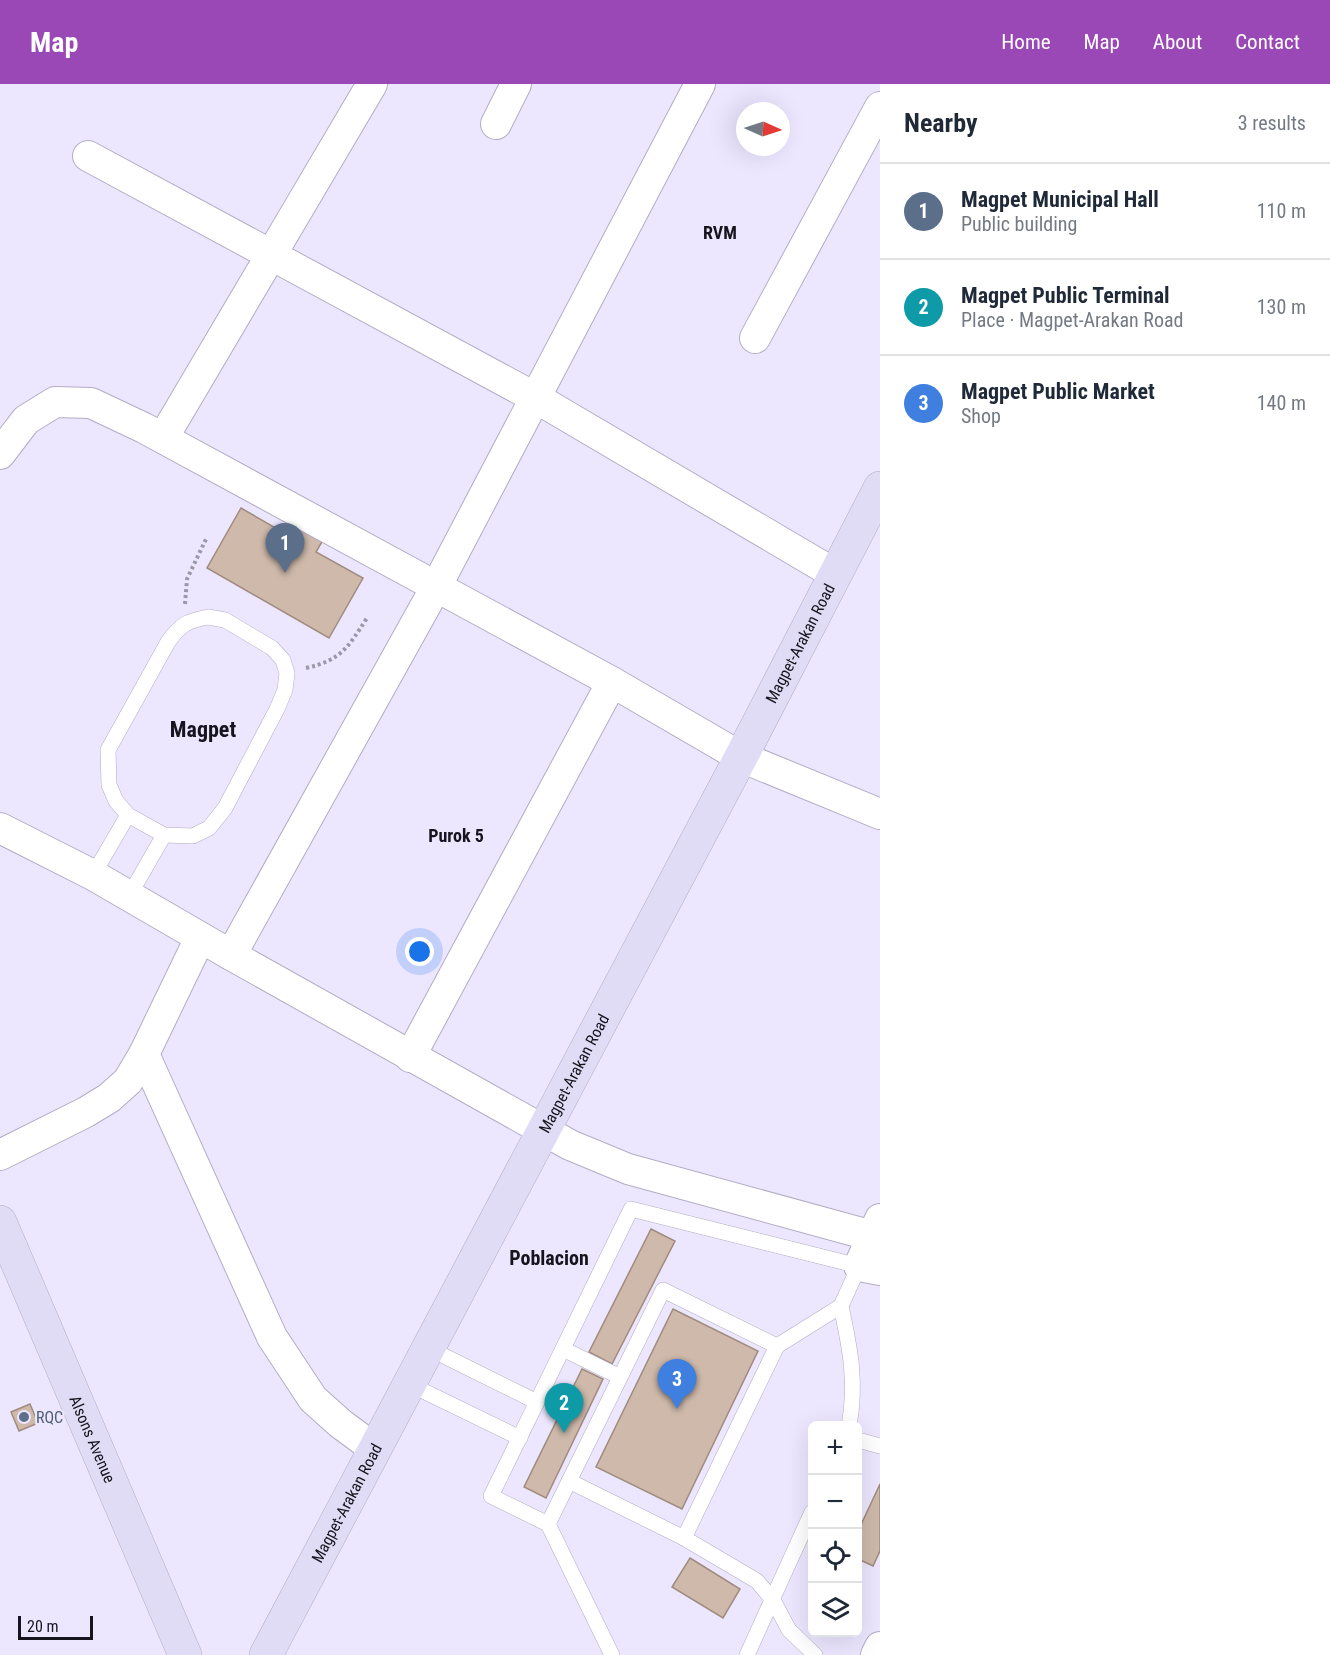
<!DOCTYPE html>
<html lang="en">
<head>
<meta charset="utf-8">
<style>
	body { margin:0; font-family:"Roboto Condensed",sans-serif; background:#f2f2f3; color:#1f2937 }
	.controls { position:absolute; right:18px; bottom:18px; display:grid; overflow:hidden; border-radius:9px; box-shadow:0 6px 24px #0002 }
	.controls button { width:54px; height:54px; display:grid; place-items:center; padding:0; border:0; border-bottom:2px solid #e0e1e3; background:#fff; color:#1f2937; font:30px sans-serif }
	.compass { position:absolute; left:736px; top:18px; width:54px; height:54px; border-radius:50%; background:#fff; box-shadow:0 6px 24px #0002; rotate:93deg }
	.scale { position:absolute; left:18px; bottom:15px; width:75px; box-sizing:border-box; padding-left:6px; border:3px solid #16141c; border-top:0; font-size:16px; line-height:21px; white-space:nowrap; color:#16141c; -webkit-text-stroke:4px #ece7ff; paint-order:stroke }
	.you { position:absolute; left:420px; top:868px; width:21px; height:21px; margin:-15px; border:4px solid #fff; border-radius:50%; background:#1a73e8; box-shadow:0 0 0 9px #1a73e833 }
	.badge { display:grid; place-items:center; width:39px; height:39px; border-radius:50%; background:#9b48b7; color:#fff; font-size:20px; font-weight:700 }
	.pin { position:absolute; translate:-50% -50px; filter:drop-shadow(0 2px 3px #0008) }
	.pin::after { content:''; position:absolute; top:32px; width:21px; height:18px; background:inherit; clip-path:polygon(0 0,100% 0,50% 100%) }
	.list { margin:0; padding:0; list-style:none }
	h2 { display:flex; justify-content:space-between; align-items:center; height:78px; margin:0; padding:0 24px; font-size:26px }
	h2 small { font-size:20px; font-weight:400; color:#747a83 }
	.list li { display:grid; grid-template-columns:39px 1fr auto; gap:18px; align-items:center; box-sizing:border-box; height:96px; padding:0 24px; border-top:2px solid #e0e1e3 }
	.list b { display:block; font-size:22px; white-space:nowrap }
	.list p { margin:0; font-size:20px; white-space:nowrap; color:#747a83 }
	.list em { font-size:20px; font-style:normal; color:#747a83 }
	.icon { flex:none; width:33px; height:33px; fill:none; stroke:currentColor; stroke-width:2; stroke-linecap:round; stroke-linejoin:round }
	.map { position:relative; flex:none; width:880px; height:1571px; overflow:hidden }
	header { display:flex; align-items:center; gap:36px; box-sizing:border-box; height:84px; padding:0 30px; background:#9b48b7; color:#fff }
	header strong { font-size:28px }
	nav { display:flex; gap:33px; margin-inline-start:auto; font-size:21px }
	main { display:flex }
	aside { flex:1; background:#fff }
	.map>svg:first-child { display:block }
	.building { fill:#ceb9aa; stroke:#a08c7e; stroke-width:1.5 }
	.lines { fill:none; stroke-linecap:round; stroke-linejoin:round }
	.lane-casing { stroke:#b2adc3; stroke-width:16 }
	.street-casing { stroke:#b2adc3; stroke-width:32 }
	.secondary-casing { stroke:#b2adc3; stroke-width:34 }
	.path { stroke:#9b98a9; stroke-width:4; stroke-dasharray:3 3; stroke-linecap:butt }
	.lane { stroke:#fff; stroke-width:15 }
	.street { stroke:#fff; stroke-width:30 }
	.secondary { stroke:#e1dcf6; stroke-width:33 }
	.service-dot { fill:#5c6f8a; stroke:#ece7ff; stroke-width:2 }
	.labels { text-anchor:middle; dominant-baseline:central; stroke-width:4.5; stroke-linejoin:round; paint-order:stroke }
	.street-label { font-size:16px; fill:#16141c; stroke:#ece7ff }
	.service-label { font-size:16px; fill:#4e5e75; stroke:#ece7ff; text-anchor:start }
	.neighbourhood-label { font-size:18px; font-weight:bold; fill:#16141c; stroke:#ece7ff }
	.quarter-label { font-size:20px; font-weight:bold; fill:#16141c; stroke:#ece7ff }
	.district-label { font-size:22px; font-weight:bold; fill:#16141c; stroke:#ece7ff }
</style>
</head>
<body>
<header>
<strong>Map</strong>
<nav><a>Home</a><a>Map</a><a>About</a><a>Contact</a></nav>
</header>
<main>
<div class="map">
<svg width="880" height="1571" viewBox="0 0 880 1571">
	<rect width="100%" height="100%" fill="#ece7ff"/>
	<g class="building">
		<polygon points="241,424 284,449 290,437 323,456 316,468 363,494 329,554 207,484"/>
		<polygon points="651,1145 675,1157 612,1280 589,1268"/>
		<polygon points="673,1225 758,1267 682,1425 596,1383"/>
		<polygon points="582,1285 603,1295 546,1414 524,1403"/>
		<polygon points="30,1320 38,1339 19,1347 11,1328"/>
		<polygon points="880,1400 880,1467 873,1482 858,1475 858,1447"/>
		<polygon points="690,1474 740,1505 723,1534 672,1503"/>
	</g>
	<g class="lines">
		<defs>
			<g id="lane">
				<path d="M 208,533 L 225,536 L 272,564 L 283,576 L 287,589 L 285,606 L 277,625 L 225,724 L 209,744 L 193,752 L 164,751 L 128,731 L 116,717 L 109,701 L 108,666 L 168,558 C 181,540 187,537 208,533 Z"/>
				<polyline points="93,791 128,731"/>
				<polyline points="129,812 164,751"/>
				<path d="M 841,1222 C 850,1264 857,1298 849,1342"/>
				<polyline points="428,1264 537,1318"/>
				<polyline points="563,1265 620,1293"/>
				<polyline points="409,1300 520,1354"/>
				<polyline points="858,1356 880,1362"/>
				<polyline points="569,1397 684,1454 757,1497 773,1516 789,1546 815,1571"/>
				<polyline points="548,1440 663,1206 777,1262"/>
				<polyline points="612,1571 548,1440 491,1412 631,1125 859,1182 841,1222 777,1262 684,1454"/>
				<polyline points="747,1571 812,1428"/>
			</g>
			<g id="street">
				<polyline points="496,40 516,0"/>
				<polyline points="88,72 536,314 835,490"/>
				<polyline points="755,254 880,23"/>
				<polyline points="163,354 372,0"/>
				<polyline points="0,370 26,336 55,318 91,319 144,344 612,598 741,673 880,730"/>
				<polyline points="0,744 93,791 231,871 570,1061 628,1085 880,1154"/>
				<polyline points="231,871 436,503 700,0"/>
				<polyline points="144,970 272,1253 313,1315 341,1340 375,1365"/>
				<polyline points="410,973 612,598"/>
				<polyline points="0,1071 86,1028 109,1014 128,997 144,970 200,854"/>
				<polyline points="880,1135 859,1182 880,1186"/>
				<polyline points="876,1571 880,1563"/>
			</g>
			<g id="secondary">
				<path id="s1" d="M 0,1138 L 185,1571"/>
				<path id="s2" d="M 266,1571 L 741,673 L 880,404"/>
			</g>
		</defs>
		<use href="#lane" class="lane-casing"/>
		<use href="#street" class="street-casing"/>
		<use href="#secondary" class="secondary-casing"/>
		<g class="path">
			<polyline points="185,520 187,495 207,453"/>
			<path d="M 306,584 C 342,576 348,563 367,534"/>
		</g>
		<use href="#lane" class="lane"/>
		<use href="#street" class="street"/>
		<use href="#secondary" class="secondary"/>
	</g>
	<circle class="service-dot" cx="24" cy="1333" r="6"/>
	<g class="labels">
		<g class="street-label">
			<text stroke="none"><textPath href="#s2" startOffset="1144">Magpet-Arakan Road</textPath></text>
			<text stroke="none"><textPath href="#s2" startOffset="658">Magpet-Arakan Road</textPath></text>
			<text stroke="none"><textPath href="#s1" startOffset="236">Alsons Avenue</textPath></text>
			<text stroke="none"><textPath href="#s2" startOffset="172">Magpet-Arakan Road</textPath></text>
		</g>
		<g class="service-label">
			<text x="36" y="1333">RQC</text>
		</g>
		<g class="neighbourhood-label">
			<text x="720" y="148">RVM</text>
			<text x="456" y="751">Purok 5</text>
		</g>
		<g class="quarter-label">
			<text x="549" y="1174">Poblacion</text>
		</g>
		<g class="district-label">
			<text x="203" y="645">Magpet</text>
		</g>
	</g>
</svg>
<div class="controls">
<button>+</button>
<button>−</button>
<button><svg class="icon" aria-label="locate" viewBox="0 0 24 24"><circle cx="12" cy="12" r="6"/><path d="M12 2v4M12 18v4M2 12h4M18 12h4"/></svg></button>
<button><svg class="icon" aria-label="layers" viewBox="0 0 24 24"><path d="M12 4l9 5-9 5-9-5zM3 14l9 5 9-5"/></svg></button>
</div>
<svg class="compass" viewBox="-18 -18 36 36"><path d="M0-13l5 13h-10z" fill="#e53935"/><path d="M0 13l5-13h-10z" fill="#747a83"/></svg>
<div class="scale">20 m</div>
<div class="you"></div>
<div class="pin badge" style="left:285px;top:489px;background:#5c6f8a">1</div>
<div class="pin badge" style="left:564px;top:1349px;background:#0f9aa8">2</div>
<div class="pin badge" style="left:677px;top:1325px;background:#3f7fe0">3</div>
</div>
<aside>
<h2>Nearby<small>3 results</small></h2>
<ul class="list">
<li><span class="badge" style="background:#5c6f8a">1</span><div><b>Magpet Municipal Hall</b><p>Public building</p></div><em>110 m</em></li>
<li><span class="badge" style="background:#0f9aa8">2</span><div><b>Magpet Public Terminal</b><p>Place · Magpet-Arakan Road</p></div><em>130 m</em></li>
<li><span class="badge" style="background:#3f7fe0">3</span><div><b>Magpet Public Market</b><p>Shop</p></div><em>140 m</em></li>
</ul>
</aside>
</main>
</body>
</html>
